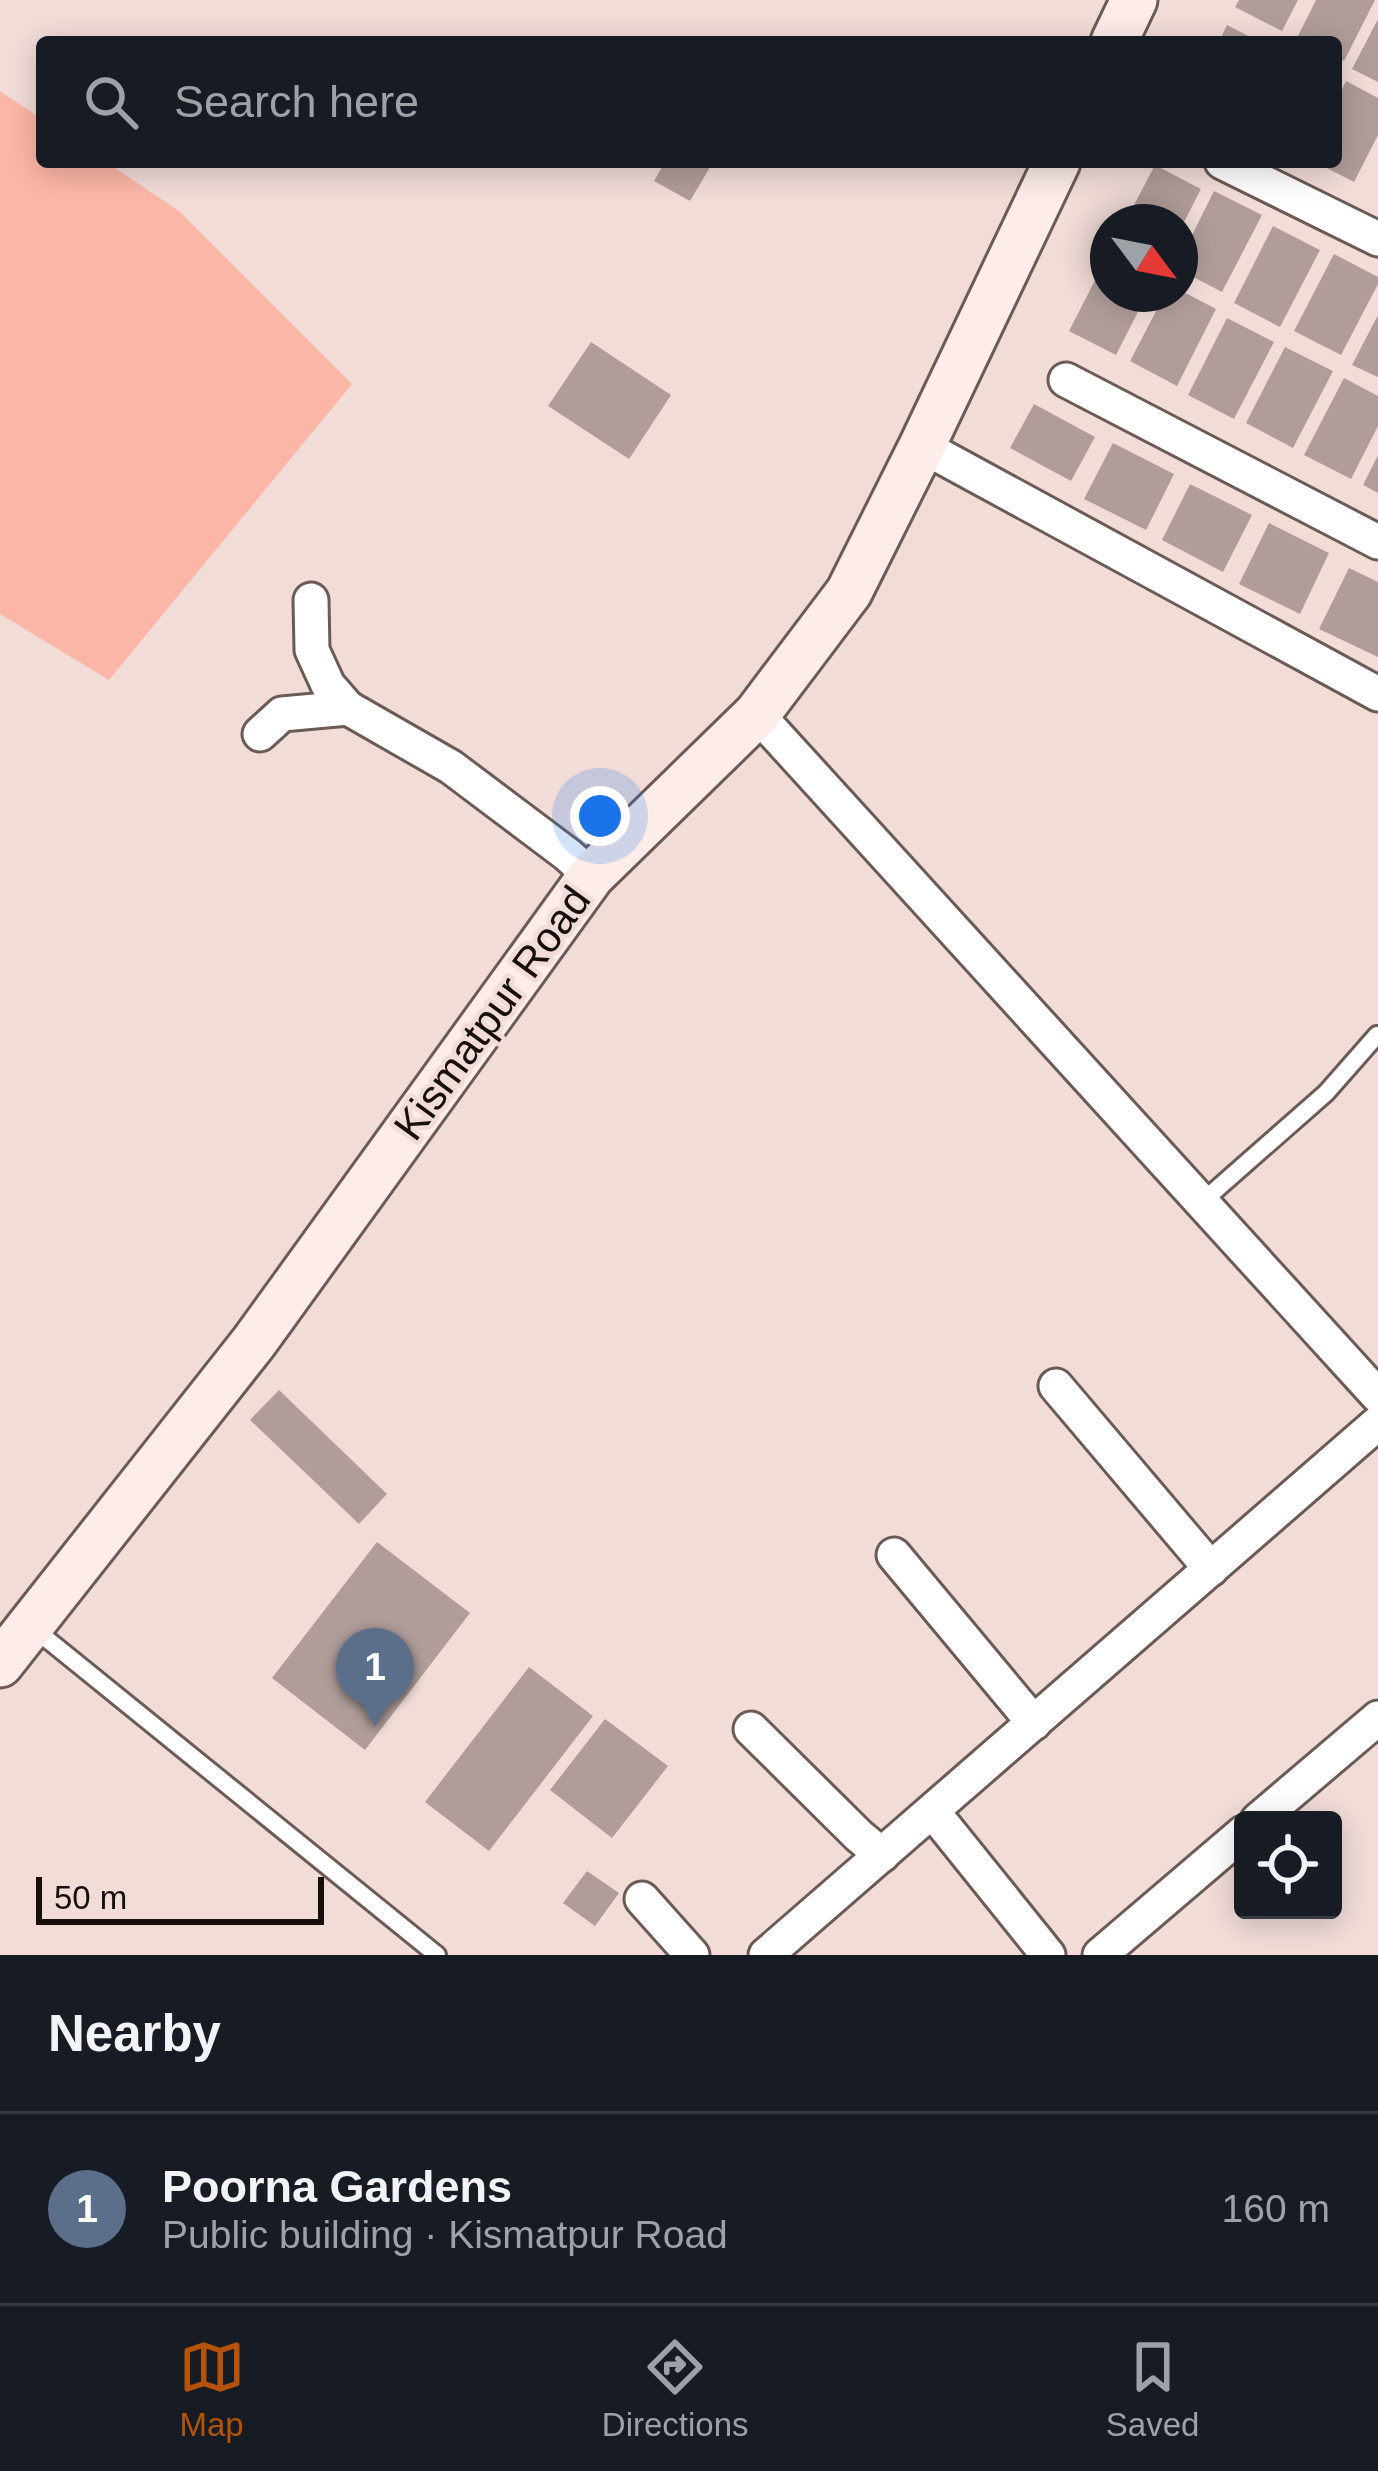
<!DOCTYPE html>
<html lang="en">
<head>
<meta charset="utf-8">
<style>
	body { margin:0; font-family:Helvetica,sans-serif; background:#242831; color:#f1f3f6 }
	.controls { position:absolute; right:36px; bottom:36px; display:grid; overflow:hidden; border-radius:12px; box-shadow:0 6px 30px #0003 }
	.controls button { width:108px; height:108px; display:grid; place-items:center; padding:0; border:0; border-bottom:3px solid #363941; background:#171b24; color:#f1f3f6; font:60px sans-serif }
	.compass { position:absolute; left:1090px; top:204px; width:108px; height:108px; border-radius:50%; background:#171b24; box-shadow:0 6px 30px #0003; rotate:122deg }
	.scale { position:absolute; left:36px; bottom:30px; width:288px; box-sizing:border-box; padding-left:12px; border:6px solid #160f0d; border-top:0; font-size:33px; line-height:42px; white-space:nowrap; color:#160f0d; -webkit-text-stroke:9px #f1dcd8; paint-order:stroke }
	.you { position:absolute; left:600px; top:816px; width:42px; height:42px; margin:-30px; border:9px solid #fff; border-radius:50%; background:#1a73e8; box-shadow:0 0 0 18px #1a73e833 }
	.badge { display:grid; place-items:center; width:78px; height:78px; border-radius:50%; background:#b45309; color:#fff; font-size:39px; font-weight:700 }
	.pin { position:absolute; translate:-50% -99px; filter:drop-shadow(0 3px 6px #0008) }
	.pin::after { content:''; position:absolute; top:63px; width:42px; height:36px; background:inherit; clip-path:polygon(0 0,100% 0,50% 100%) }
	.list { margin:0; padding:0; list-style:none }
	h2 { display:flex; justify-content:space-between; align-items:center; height:156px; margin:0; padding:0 48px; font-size:51px }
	h2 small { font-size:39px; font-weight:400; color:#9ea1a6 }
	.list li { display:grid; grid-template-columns:78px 1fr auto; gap:36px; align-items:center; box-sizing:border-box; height:192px; padding:0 48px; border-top:3px solid #363941 }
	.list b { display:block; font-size:45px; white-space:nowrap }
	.list p { margin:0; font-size:39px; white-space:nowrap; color:#9ea1a6 }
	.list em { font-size:39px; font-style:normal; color:#9ea1a6 }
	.icon { flex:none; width:66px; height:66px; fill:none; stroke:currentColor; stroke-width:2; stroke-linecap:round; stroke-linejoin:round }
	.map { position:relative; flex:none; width:1378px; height:1955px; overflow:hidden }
	.search { position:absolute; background:#171b24; box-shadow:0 6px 30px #0003; left:36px; right:36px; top:36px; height:132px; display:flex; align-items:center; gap:30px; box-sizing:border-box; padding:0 42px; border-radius:12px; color:#9ea1a6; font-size:45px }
	.sheet { height:348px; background:#171b24 }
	nav { display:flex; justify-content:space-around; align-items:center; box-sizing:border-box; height:168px; border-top:3px solid #363941; background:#171b24; font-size:33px; color:#9ea1a6 }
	nav a { display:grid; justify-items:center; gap:6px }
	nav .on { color:#b45309 }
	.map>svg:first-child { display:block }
	.park { fill:#fcb6a7 }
	.building { fill:#b09d99 }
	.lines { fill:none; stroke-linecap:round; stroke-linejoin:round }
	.lane-casing { stroke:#6b5a56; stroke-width:22 }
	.street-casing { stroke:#6b5a56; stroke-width:39 }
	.secondary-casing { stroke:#6b5a56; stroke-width:51 }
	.lane { stroke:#fff; stroke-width:16 }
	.street { stroke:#fff; stroke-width:33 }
	.secondary { stroke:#fdece9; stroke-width:45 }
	.labels { text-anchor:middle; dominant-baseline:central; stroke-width:9; stroke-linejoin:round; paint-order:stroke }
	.street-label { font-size:42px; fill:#160f0d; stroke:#f1dcd8 }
</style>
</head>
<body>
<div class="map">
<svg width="1378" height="1955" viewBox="0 0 1378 1955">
	<rect width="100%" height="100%" fill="#f1dcd8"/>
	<polygon class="park" points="0,91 42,119 42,162 106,162 179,211 352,384 109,680 0,614"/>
	<g class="building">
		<polygon points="1239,0 1298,0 1282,31 1235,7"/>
		<polygon points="1316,0 1375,0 1344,61 1336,57 1336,42 1305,42 1297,38"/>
		<polygon points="1378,19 1378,82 1352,69"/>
		<polygon points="1227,25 1260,42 1219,42"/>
		<polygon points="1346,81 1378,98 1378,135 1354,182 1315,162 1336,162 1336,101"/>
		<polygon points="665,162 713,162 690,201 654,181"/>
		<polygon points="1155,165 1201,189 1180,230 1180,222 1125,222"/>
		<polygon points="1214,191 1262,215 1222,292 1180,270 1180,259"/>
		<polygon points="1273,226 1320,250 1280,327 1234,303"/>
		<polygon points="1334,254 1378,277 1378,284 1341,355 1294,331"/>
		<polygon points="1108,255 1108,294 1147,294 1116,355 1069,331"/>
		<polygon points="1180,290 1216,309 1177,386 1130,361 1165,294 1180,294"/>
		<polygon points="1378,315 1378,377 1352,365"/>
		<polygon points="1227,318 1274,342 1234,419 1188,395"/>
		<polygon points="591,342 671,395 629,459 548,406"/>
		<polygon points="1285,347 1333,371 1293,448 1246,423"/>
		<polygon points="1344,378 1378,396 1378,426 1351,479 1304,455"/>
		<polygon points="1034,404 1095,437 1071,481 1010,448"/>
		<polygon points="1113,443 1174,474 1146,530 1084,499"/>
		<polygon points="1378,455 1378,493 1363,485"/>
		<polygon points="1190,484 1252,515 1223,572 1162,540"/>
		<polygon points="1269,523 1329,553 1300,614 1239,584"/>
		<polygon points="1349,568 1378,582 1378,657 1319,629"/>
		<polygon points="279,1390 387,1494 359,1524 250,1420"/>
		<polygon points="377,1542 470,1613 365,1750 272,1678"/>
		<polygon points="529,1667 593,1716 489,1851 425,1802"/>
		<polygon points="605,1719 668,1766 612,1838 550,1790"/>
		<polygon points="587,1871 619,1893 595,1926 563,1903"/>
	</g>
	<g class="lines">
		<defs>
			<g id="lane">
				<polyline points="1202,1202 1326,1093 1377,1035"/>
				<polyline points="32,1627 437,1955"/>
			</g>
			<g id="street">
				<polyline points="1222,162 1378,239"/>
				<polyline points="1066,380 1378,542"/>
				<polyline points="922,446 1378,694"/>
				<polyline points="311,600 312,650 328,685 348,708"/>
				<polyline points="757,714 1378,1396"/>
				<polyline points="260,734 282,714 348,708 451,767 568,855 591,876"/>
				<polyline points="1056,1386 1211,1569"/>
				<polyline points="894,1555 1034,1723"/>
				<polyline points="751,1729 859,1836 882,1855"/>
				<polyline points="933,1812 1048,1955"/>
				<polyline points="1258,1820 1378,1718"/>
				<polyline points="642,1899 692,1955"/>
				<polyline points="766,1955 1378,1423"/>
				<polyline points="1100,1955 1243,1833"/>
			</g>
			<g id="secondary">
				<polyline points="1114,42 1134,0"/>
				<polyline points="0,1664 254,1342 591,876 757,714 849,592 922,446 1057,162"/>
			</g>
		</defs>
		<use href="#lane" class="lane-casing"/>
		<use href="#street" class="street-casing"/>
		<use href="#secondary" class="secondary-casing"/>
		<use href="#lane" class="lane"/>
		<use href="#street" class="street"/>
		<use href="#secondary" class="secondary"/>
	</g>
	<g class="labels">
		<g class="street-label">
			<text transform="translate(492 1013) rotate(-54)">Kismatpur Road</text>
		</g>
	</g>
</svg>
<div class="controls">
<button><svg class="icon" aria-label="locate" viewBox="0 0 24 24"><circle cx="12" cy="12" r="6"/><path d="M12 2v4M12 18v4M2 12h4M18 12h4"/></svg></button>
</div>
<svg class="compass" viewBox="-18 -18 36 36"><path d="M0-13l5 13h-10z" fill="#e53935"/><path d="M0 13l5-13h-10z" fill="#9ea1a6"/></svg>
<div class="scale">50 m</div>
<div class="you"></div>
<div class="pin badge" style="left:375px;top:1727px;background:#5c6f8a">1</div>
<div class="search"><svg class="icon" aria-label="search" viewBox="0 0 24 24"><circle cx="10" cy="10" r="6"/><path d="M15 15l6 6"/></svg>Search here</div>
</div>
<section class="sheet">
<h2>Nearby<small></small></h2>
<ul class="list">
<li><span class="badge" style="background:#5c6f8a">1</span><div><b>Poorna Gardens</b><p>Public building · Kismatpur Road</p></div><em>160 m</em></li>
</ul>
</section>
<nav>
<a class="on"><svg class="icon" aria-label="map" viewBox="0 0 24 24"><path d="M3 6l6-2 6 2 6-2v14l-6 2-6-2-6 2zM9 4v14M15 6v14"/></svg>Map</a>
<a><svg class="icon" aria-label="directions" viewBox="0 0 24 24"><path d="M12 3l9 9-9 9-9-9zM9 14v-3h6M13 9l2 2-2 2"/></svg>Directions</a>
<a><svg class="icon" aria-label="saved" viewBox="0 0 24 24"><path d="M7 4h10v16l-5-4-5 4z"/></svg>Saved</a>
</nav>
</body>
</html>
